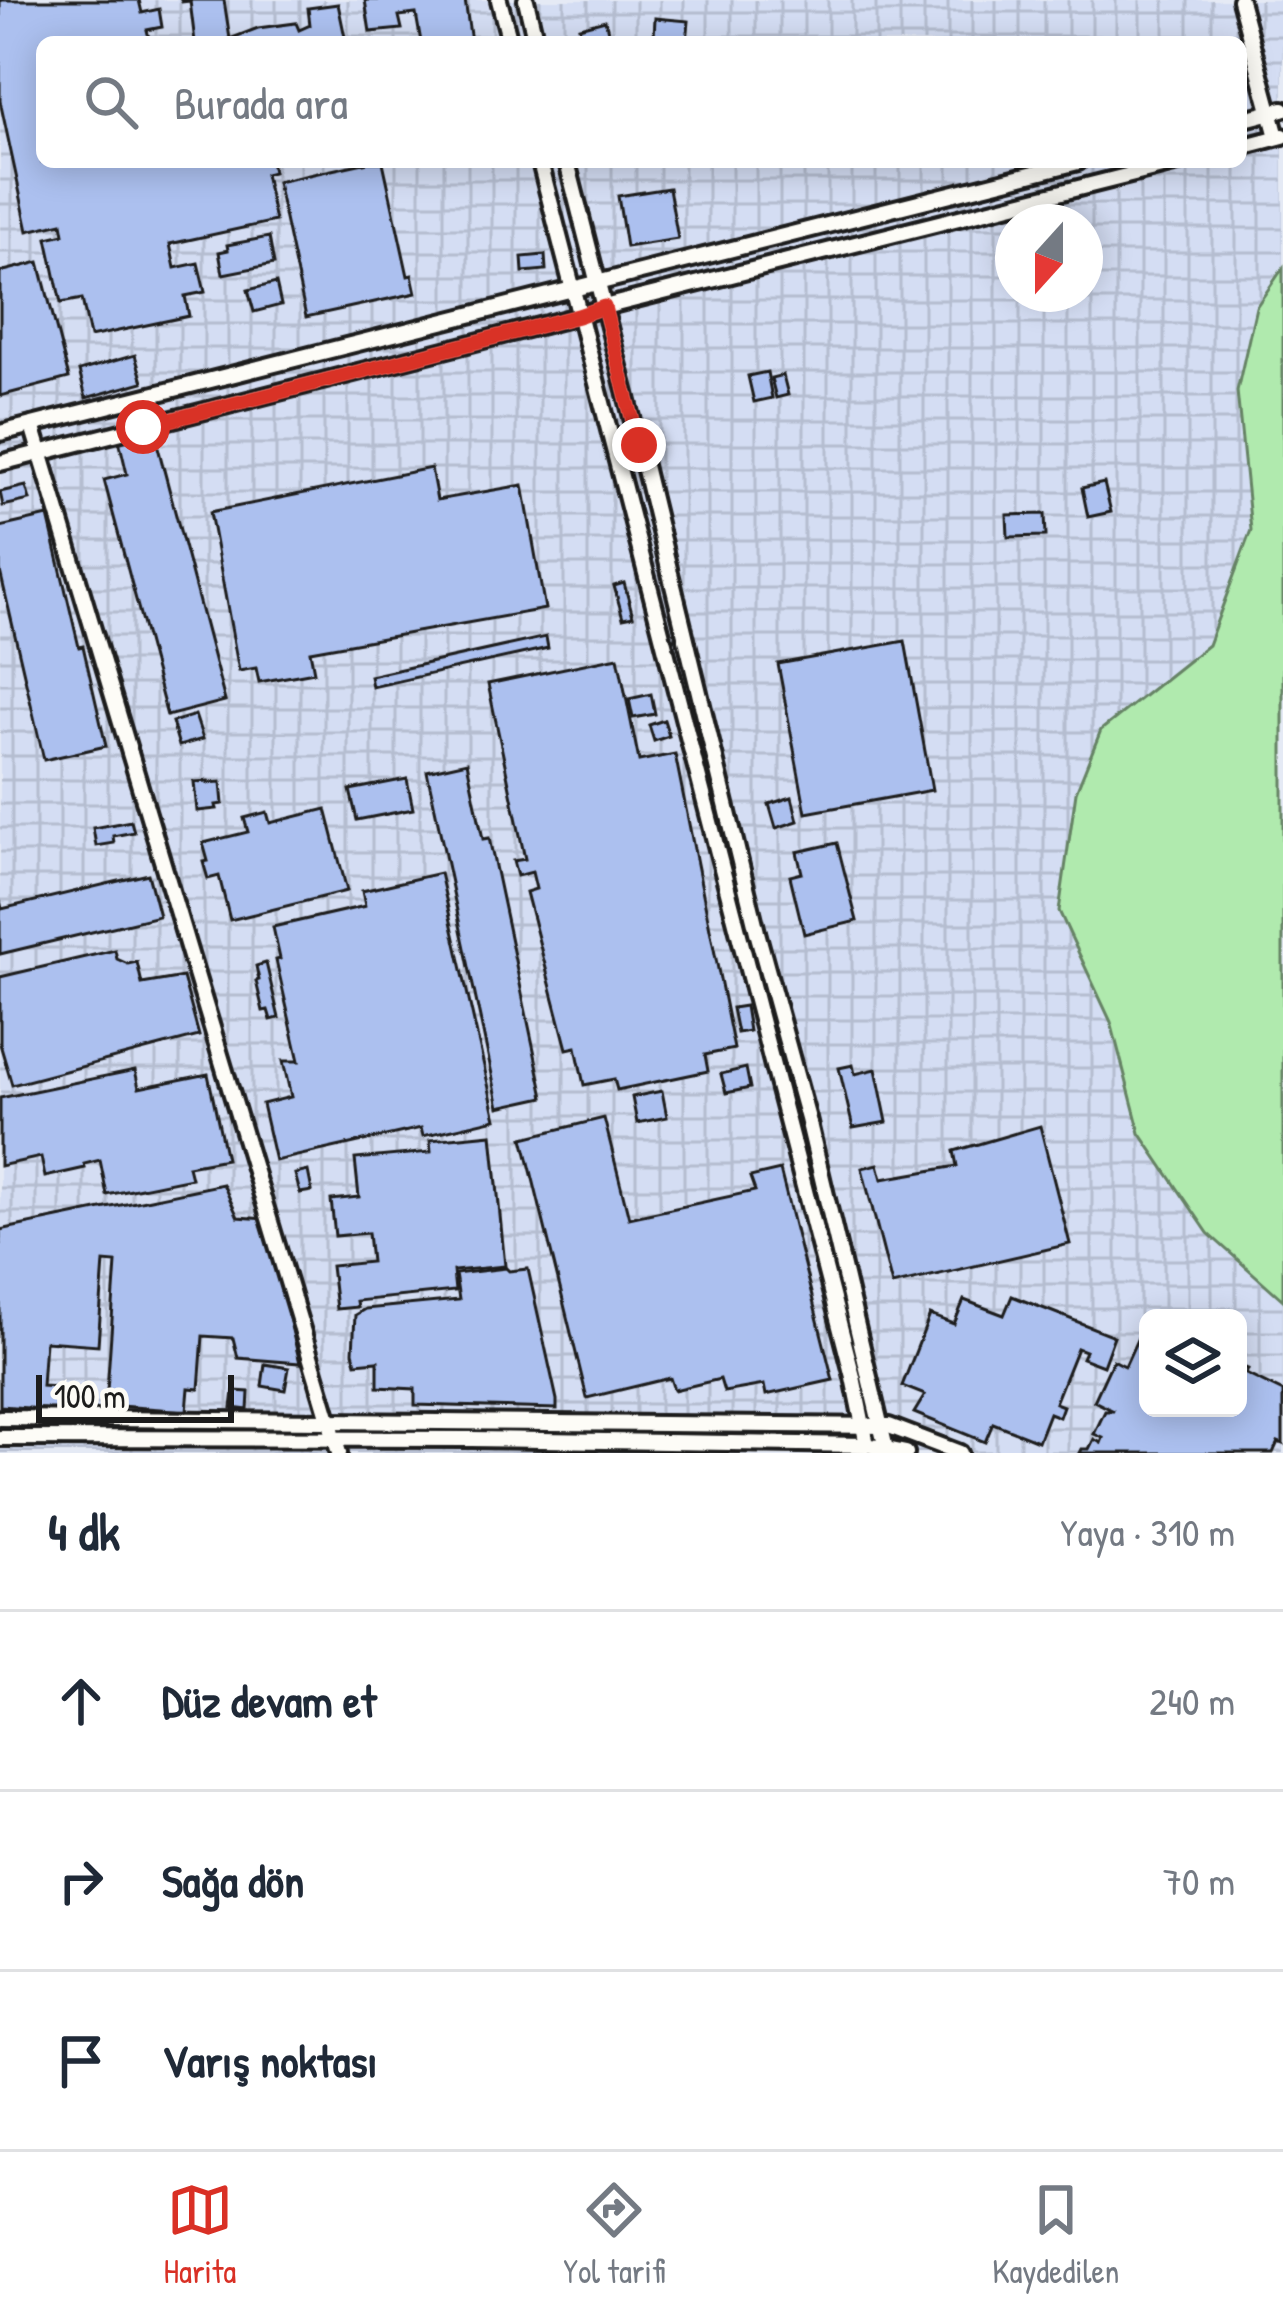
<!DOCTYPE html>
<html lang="tr">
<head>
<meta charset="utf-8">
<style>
	body { margin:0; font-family:"Patrick Hand",sans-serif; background:#f6f6f7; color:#1f2937 }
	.controls { position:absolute; right:36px; bottom:36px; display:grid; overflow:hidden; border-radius:18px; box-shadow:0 6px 30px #0003 }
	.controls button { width:108px; height:108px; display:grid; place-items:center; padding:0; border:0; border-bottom:3px solid #e0e1e3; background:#fff; color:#1f2937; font:60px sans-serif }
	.compass { position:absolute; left:995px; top:204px; width:108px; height:108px; border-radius:50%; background:#fff; box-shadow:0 6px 30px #0003; rotate:201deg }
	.scale { position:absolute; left:36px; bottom:30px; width:198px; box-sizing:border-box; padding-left:12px; border:6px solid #1c1c1c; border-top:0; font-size:33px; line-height:42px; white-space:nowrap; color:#1c1c1c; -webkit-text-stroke:9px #fdfcf7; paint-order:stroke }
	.stop { position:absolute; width:36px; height:36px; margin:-27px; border:9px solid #d93025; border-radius:50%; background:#fff }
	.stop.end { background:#d93025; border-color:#fff; box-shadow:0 3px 12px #0008 }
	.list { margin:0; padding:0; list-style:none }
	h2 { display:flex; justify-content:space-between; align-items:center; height:156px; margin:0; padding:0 48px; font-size:51px }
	h2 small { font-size:39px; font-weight:400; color:#747a83 }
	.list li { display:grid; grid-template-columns:78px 1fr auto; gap:36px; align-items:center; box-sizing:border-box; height:180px; padding:0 48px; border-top:3px solid #e0e1e3 }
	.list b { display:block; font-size:45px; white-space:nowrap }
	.list em { font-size:39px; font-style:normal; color:#747a83 }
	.icon { flex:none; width:66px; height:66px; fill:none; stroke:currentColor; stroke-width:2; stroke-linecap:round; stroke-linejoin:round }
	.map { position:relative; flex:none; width:1283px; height:1453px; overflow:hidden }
	.search { position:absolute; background:#fff; box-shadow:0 6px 30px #0003; left:36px; right:36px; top:36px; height:132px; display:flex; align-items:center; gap:30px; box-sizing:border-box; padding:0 42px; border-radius:18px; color:#747a83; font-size:45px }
	.sheet { height:696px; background:#fff }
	nav { display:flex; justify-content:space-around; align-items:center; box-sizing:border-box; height:168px; border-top:3px solid #e0e1e3; background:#fff; font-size:33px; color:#747a83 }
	nav a { display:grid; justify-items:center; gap:6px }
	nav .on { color:#d93025 }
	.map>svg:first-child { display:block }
	.industrial { fill:url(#industrial-grid); fill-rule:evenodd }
	.green { fill:#b0eaae; stroke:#668365; stroke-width:3 }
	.building { fill:#acc0ef; stroke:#1c1c1c; stroke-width:3 }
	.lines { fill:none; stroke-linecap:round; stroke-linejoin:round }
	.minor-casing { stroke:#1c1c1c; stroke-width:22 }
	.minor { stroke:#fdfcf7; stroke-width:14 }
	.route { stroke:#d93025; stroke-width:15 }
</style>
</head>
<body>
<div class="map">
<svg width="1283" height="1453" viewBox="0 0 1283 1453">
	<defs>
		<pattern id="industrial-grid" width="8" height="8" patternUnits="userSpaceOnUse" patternTransform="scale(3)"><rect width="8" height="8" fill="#d4ddf3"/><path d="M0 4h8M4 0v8" fill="none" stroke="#b5bdd0"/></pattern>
	</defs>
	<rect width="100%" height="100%" fill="#e5eaf5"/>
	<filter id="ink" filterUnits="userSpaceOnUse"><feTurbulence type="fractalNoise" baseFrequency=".00833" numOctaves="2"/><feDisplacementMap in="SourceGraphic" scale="24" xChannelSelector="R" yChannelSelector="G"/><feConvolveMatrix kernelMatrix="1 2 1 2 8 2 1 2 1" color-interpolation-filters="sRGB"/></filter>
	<g filter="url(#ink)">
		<path class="industrial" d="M 0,0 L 1283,0 L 1283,1453 L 0,1453 ZM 42,42 L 1241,42 L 1241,162 L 42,162 ZM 1013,222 L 1085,222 L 1085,294 L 1013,294 ZM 1148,1318 L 1238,1318 L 1238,1408 L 1148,1408 Z"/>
		<polygon class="green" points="1283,268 1283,1300 1208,1233 1140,1133 1111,1022 1059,911 1076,792 1101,730 1208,645 1251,530 1237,391 1256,307"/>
		<g class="building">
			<polygon points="0,0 139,0 142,13 159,9 162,27 147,30 150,42 42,42 42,162 271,162 273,172 265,174 275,221 170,244 175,268 198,263 205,292 185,296 189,316 90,337 82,299 61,303 47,238 64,234 62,223 28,231 0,101"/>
			<polygon points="181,0 224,0 230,39 258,28 296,23 299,30 310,25 308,8 338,4 346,42 195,42 190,1 182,2"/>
			<polygon points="365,0 465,0 471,42 421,42 416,14 399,16 402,29 370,32"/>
			<polygon points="655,18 689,21 687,42 672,42 673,38 654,37"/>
			<polygon points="605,20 611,42 583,42 579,27"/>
			<polygon points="368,162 383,162 408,276 412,275 416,293 306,317 277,182"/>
			<polygon points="669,188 678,239 626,247 618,196"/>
			<polygon points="269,237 274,264 223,274 219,252 228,250 227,245"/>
			<polygon points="545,255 546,270 523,272 522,257"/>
			<polygon points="39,262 69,378 0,396 0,272"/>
			<polygon points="276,283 281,305 254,312 248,290"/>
			<polygon points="135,355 143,382 86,398 79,371"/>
			<polygon points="767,372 772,398 754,402 748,376"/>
			<polygon points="783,375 788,395 776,398 771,378"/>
			<polygon points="154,432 225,701 167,716 104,480 127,474 119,440"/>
			<polygon points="431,468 437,500 523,485 545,609 310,651 314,672 259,682 256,668 239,671 210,512"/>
			<polygon points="1104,483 1111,512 1088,517 1082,488"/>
			<polygon points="26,486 30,500 3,506 0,492"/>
			<polygon points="1045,514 1046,536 1008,537 1007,515"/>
			<polygon points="48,516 79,647 83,646 106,746 44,760 0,571 0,527"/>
			<polygon points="624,583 633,616 623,618 614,586"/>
			<polygon points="546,637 548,648 372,687 370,676"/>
			<polygon points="905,641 932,790 806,813 778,664"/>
			<polygon points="618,657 639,761 675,754 734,1049 705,1055 708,1071 617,1090 614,1079 584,1085 576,1047 567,1049 526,892 536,889 532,872 517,876 513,861 525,859 488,684"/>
			<polygon points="651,694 655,714 633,718 629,699"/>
			<polygon points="195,715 203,739 179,746 172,722"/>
			<polygon points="664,720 669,736 654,741 649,725"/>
			<polygon points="467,762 483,839 489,838 544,1097 499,1107 427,771"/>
			<polygon points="407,779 413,809 357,820 350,790"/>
			<polygon points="208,781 208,783 221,782 223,804 216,805 217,809 197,811 194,782"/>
			<polygon points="792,797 798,821 776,828 769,804"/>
			<polygon points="326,809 347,891 230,920 219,876 208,879 203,862 208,861 203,843 248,832 244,818 267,812 270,823"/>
			<polygon points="131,821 134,832 113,836 114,843 96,846 93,828"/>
			<polygon points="837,843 857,921 804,934 790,876 802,873 797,852"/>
			<polygon points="440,873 496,1119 423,1136 421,1128 275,1161 262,1104 291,1097 283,1061 299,1061 276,960 280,959 273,927 365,906 362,891"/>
			<polygon points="148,874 159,916 0,954 0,900 2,909"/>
			<polygon points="115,950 117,959 128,964 137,962 142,984 183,977 199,1036 12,1085 0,1044 0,977"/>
			<polygon points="266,963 279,1018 271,1020 268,1010 263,1011 256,981 259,980 256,966"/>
			<polygon points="745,1006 749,1031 737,1033 732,1008"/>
			<polygon points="853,1065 855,1074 876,1069 887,1122 853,1128 839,1068"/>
			<polygon points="746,1068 750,1088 726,1093 721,1074"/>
			<polygon points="135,1070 139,1088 208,1074 226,1159 188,1166 191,1178 107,1195 100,1160 84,1164 85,1168 45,1177 41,1157 0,1166 0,1098"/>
			<polygon points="662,1091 667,1117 637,1123 632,1097"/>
			<polygon points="604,1118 629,1218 755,1191 750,1177 780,1170 833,1380 766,1395 764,1385 724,1392 720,1379 674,1390 670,1378 587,1398 523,1138"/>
			<polygon points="1040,1126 1070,1244 892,1285 862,1168 878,1164 882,1179 957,1166 954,1151"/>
			<polygon points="492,1134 505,1266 453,1271 455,1291 356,1301 357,1307 336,1309 331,1266 371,1262 368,1233 335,1236 331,1200 359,1197 355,1159 431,1152 430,1140"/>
			<polygon points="308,1171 312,1191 300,1193 295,1174"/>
			<polygon points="223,1184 238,1217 265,1219 300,1363 238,1358 233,1338 203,1336 199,1389 189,1388 187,1411 106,1405 116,1263 104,1262 98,1345 45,1341 42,1386 88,1389 86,1412 0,1406 0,1230"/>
			<polygon points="506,1268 509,1271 528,1269 557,1400 557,1409 415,1405 415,1389 378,1387 378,1361 356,1363 353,1352 355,1315 365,1309 459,1300 455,1274"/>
			<polygon points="1012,1296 1114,1336 1103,1366 1082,1358 1085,1351 1077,1348 1055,1403 1063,1406 1059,1417 1049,1413 1038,1441 993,1423 985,1442 914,1413 925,1395 902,1386 930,1315 954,1324 964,1300 1004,1315"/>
			<polygon points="1145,1322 1148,1324 1148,1408 1238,1408 1238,1365 1248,1369 1246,1374 1283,1392 1283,1444 1278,1442 1273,1453 1080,1453 1082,1449 1089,1449 1094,1439 1101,1443 1103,1438 1094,1434 1105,1411 1114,1411 1094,1401 1113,1360 1125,1366"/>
			<polygon points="265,1364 289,1368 285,1390 262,1386"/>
			<polygon points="234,1391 249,1392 248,1410 232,1408"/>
		</g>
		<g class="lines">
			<defs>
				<g id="minor">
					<polyline points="499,0 510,42"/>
					<polyline points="526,0 536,42"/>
					<polyline points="1240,0 1277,137"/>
					<polyline points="1241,120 1283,109"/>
					<polyline points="1241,147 1283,136"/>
					<polyline points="540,162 853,1377 867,1445"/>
					<polyline points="567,162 639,445 757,932 808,1119 886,1449"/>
					<polyline points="32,425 339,1453"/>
					<polyline points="0,433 1078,162"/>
					<polyline points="0,463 578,316 604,307 1182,162"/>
					<polyline points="0,1418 889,1426 960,1453"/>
					<polyline points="0,1438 471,1439 867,1445 906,1453"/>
				</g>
			</defs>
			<use href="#minor" class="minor-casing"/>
			<use href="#minor" class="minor"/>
		</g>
	</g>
	<g class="lines" filter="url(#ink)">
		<polyline class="route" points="143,427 578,316 604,307 639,445"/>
	</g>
</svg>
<div class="controls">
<button><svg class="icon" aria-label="layers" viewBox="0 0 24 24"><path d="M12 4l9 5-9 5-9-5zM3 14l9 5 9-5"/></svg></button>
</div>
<svg class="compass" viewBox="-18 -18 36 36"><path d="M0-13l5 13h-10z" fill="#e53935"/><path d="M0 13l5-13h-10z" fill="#747a83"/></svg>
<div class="scale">100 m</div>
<div class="stop" style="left:143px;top:427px"></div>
<div class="stop end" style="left:639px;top:445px"></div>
<div class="search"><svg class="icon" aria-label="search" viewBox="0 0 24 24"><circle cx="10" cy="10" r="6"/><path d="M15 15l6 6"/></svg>Burada ara</div>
</div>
<section class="sheet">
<h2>4 dk<small>Yaya · 310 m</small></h2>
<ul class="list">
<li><svg class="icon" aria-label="ahead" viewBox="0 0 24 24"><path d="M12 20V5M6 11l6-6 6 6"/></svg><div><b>Düz devam et</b></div><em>240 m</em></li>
<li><svg class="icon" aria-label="right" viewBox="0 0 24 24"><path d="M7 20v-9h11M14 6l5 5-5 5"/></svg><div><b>Sağa dön</b></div><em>70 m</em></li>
<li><svg class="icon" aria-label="arrive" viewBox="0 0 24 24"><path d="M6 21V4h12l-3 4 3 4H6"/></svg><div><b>Varış noktası</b></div></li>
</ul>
</section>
<nav>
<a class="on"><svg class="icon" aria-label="map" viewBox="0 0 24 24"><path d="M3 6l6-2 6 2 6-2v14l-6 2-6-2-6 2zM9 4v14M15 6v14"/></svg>Harita</a>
<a><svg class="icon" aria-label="directions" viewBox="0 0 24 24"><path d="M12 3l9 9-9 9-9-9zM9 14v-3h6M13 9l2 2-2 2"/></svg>Yol tarifi</a>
<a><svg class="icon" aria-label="saved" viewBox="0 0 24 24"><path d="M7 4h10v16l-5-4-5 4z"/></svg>Kaydedilen</a>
</nav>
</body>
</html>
